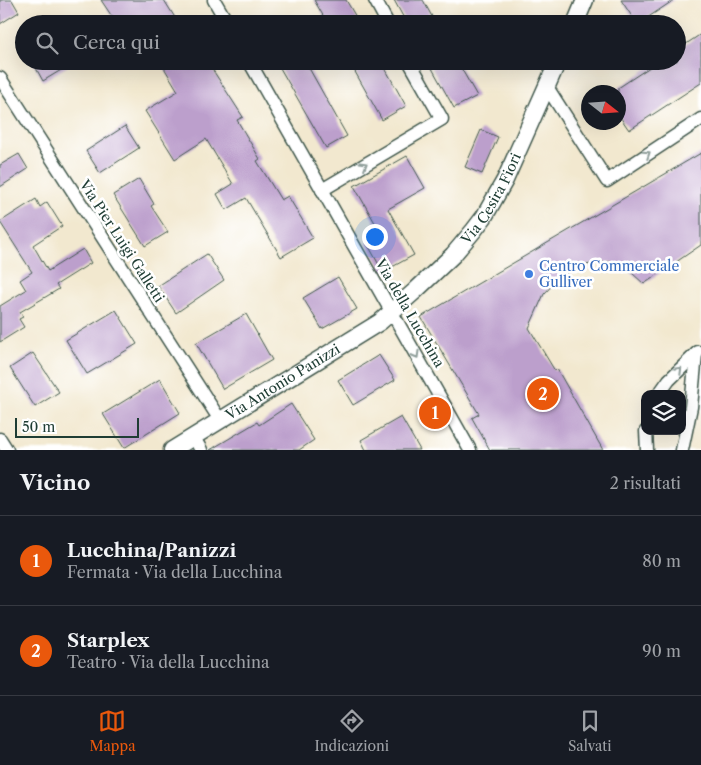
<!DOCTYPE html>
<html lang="it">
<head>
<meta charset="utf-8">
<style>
	body { margin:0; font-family:"Libre Caslon Text",serif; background:#242831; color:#f1f3f6 }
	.controls { position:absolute; right:15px; bottom:15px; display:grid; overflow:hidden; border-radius:10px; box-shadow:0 5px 20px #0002 }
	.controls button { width:45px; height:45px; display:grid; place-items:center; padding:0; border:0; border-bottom:1px solid #363941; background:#171b24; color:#f1f3f6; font:25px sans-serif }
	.compass { position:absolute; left:581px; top:85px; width:45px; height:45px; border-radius:50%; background:#171b24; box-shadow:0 5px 20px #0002; rotate:107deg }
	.scale { position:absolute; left:15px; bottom:12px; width:124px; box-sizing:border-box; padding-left:5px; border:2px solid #1f3d34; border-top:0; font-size:14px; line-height:18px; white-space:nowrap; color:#1f3d34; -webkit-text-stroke:4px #fff; paint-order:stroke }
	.you { position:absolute; left:374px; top:236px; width:18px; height:18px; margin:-12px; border:4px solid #fff; border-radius:50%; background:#1a73e8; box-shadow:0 0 0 8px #1a73e833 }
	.badge { display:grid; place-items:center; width:32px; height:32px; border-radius:50%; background:#ea580c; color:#fff; font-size:16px; font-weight:700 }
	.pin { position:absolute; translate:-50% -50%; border:2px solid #fff; box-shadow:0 1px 5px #0006 }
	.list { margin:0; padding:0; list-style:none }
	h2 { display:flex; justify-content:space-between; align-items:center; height:65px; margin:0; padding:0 20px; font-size:21px }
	h2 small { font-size:16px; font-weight:400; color:#9ea1a6 }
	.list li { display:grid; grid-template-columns:32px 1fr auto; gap:15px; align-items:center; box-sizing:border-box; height:90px; padding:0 20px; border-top:1px solid #363941 }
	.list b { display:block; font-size:19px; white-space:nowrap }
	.list p { margin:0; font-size:16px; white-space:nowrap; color:#9ea1a6 }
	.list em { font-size:16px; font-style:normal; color:#9ea1a6 }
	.icon { flex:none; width:28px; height:28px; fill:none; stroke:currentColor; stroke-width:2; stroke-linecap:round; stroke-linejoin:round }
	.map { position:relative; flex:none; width:701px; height:450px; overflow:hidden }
	.search { position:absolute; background:#171b24; box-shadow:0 5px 20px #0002; left:15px; right:15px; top:15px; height:55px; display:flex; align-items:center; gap:12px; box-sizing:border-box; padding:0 18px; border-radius:28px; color:#9ea1a6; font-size:19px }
	.sheet { height:245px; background:#171b24 }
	nav { display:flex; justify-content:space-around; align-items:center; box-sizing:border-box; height:70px; border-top:1px solid #363941; background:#171b24; font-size:14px; color:#9ea1a6 }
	nav a { display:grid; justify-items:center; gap:2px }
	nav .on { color:#ea580c }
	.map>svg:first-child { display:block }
	.building { fill:#bc9fcc }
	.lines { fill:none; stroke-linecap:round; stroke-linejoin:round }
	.minor-casing { stroke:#3f574b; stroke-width:15 }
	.tertiary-casing { stroke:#3f574b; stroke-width:19 }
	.minor { stroke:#fff; stroke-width:12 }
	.tertiary { stroke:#fff; stroke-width:16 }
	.oneway { stroke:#8f9e9a }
	.shop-dot { fill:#3f7fe0; stroke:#fff; stroke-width:2 }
	.labels { text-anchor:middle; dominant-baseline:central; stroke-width:5; stroke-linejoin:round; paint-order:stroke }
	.street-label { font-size:14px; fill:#1f3d34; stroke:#fff }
	.shop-label { font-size:14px; fill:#366cbe; stroke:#fff; text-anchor:start }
</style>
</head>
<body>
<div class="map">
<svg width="701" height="450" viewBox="0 0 701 450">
	<rect width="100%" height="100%" fill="#fff"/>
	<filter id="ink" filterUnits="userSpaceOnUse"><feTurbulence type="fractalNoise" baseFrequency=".02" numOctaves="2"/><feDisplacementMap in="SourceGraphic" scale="10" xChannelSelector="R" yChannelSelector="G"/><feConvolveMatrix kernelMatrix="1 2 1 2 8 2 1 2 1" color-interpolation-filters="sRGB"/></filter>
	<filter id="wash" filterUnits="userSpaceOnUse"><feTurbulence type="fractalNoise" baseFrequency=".0096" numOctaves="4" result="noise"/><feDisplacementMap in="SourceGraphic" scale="20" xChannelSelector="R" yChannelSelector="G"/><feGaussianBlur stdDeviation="1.12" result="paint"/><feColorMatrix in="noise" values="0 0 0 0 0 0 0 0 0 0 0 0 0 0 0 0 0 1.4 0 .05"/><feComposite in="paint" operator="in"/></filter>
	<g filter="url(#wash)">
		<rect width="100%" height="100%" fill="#f2e8cf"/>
		<g id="blocks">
			<g class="building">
				<polygon points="0,0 12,0 19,12 0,24"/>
				<polygon points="101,0 164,0 179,24 117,24"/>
				<polygon points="314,0 346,0 360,24 328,24"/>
				<polygon points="394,0 423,0 436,24 407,24"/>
				<polygon points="621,0 674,0 638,24 637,24"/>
				<polygon points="701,34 701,83 629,130 618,114 618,88 659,61 677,61 677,50"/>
				<polygon points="32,61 76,61 43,81"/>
				<polygon points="160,61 207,61 243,117 237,120 260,159 257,161 281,200 288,196 313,238 281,257 246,198 226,210 217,194 233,184 206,139 175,159 145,111 178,91"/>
				<polygon points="276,61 305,61 347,136 326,148"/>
				<polygon points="349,61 381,61 406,106 382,120"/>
				<polygon points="428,61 457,61 477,96 454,108"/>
				<polygon points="125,126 139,148 100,173 86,151"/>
				<polygon points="481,130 498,137 482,174 465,167"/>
				<polygon points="701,153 701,245 644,284 632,273 610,262 584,265 561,276 544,294 529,328 555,371 557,369 603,450 490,450 472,418 479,414 421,317"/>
				<polygon points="19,154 28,169 0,187 0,165"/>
				<polygon points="407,156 425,188 388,209 414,255 383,272 367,243 382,235 354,186"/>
				<polygon points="139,179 154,204 151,206 168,232 145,246 113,195"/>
				<polygon points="36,199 40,207 47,202 62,226 33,245 48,271 83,249 91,263 56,285 59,289 20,312 23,317 19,319 24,327 0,342 0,306 26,290 20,280 32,272 0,222"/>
				<polygon points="207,254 224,280 176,313 158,286"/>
				<polygon points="338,277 357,309 322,329 303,298"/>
				<polygon points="116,310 137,344 87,374 66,340"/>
				<polygon points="246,314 272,360 223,389 196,343"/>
				<polygon points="33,353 59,392 35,407 10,368"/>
				<polygon points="379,355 395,380 353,405 338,380"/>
				<polygon points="160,379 180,413 124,448 103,414"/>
				<polygon points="291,404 314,440 299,450 210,450 257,422 259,425"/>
				<polygon points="401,417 420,450 366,450 361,440"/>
			</g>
		</g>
	</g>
	<g filter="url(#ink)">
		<use href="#blocks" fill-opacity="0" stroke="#3f574b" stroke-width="1"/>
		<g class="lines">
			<defs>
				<g id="minor">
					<polyline points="214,0 228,24"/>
					<polyline points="375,0 388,24"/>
					<polyline points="249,61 470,450"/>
					<polyline points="0,78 220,420"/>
					<polyline points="547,87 607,181 701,119"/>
					<polyline points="322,190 442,119 409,61"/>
					<polyline points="659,394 669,380 698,352"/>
					<polyline points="646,431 647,450"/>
					<polyline points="193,436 201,450"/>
					<polyline points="0,439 7,450"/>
					<polyline points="682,450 691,407 696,354"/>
				</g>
				<g id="tertiary">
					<polyline points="575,24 585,0"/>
					<path id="s1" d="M 172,450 L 380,322 L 415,291 L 453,255 L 474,230 L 484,217 L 505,180 L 558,61"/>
				</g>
			</defs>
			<use href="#minor" class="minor-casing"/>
			<use href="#tertiary" class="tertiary-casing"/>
			<use href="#minor" class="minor"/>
			<use href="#tertiary" class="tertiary"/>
		</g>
		<defs><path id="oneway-chevron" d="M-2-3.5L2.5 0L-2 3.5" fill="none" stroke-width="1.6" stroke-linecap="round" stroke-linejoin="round" transform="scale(1.25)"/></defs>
		<g class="oneway">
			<use href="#oneway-chevron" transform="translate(647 154) rotate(-33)"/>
			<use href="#oneway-chevron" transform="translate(364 165) rotate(-31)"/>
			<use href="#oneway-chevron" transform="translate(416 355) rotate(60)"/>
			<use href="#oneway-chevron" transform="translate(679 370) rotate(-45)"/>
		</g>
	</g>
	<circle class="shop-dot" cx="529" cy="274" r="5"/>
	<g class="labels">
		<g class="street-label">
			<text stroke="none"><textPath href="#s1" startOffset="412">Via Cesira Fiori</textPath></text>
			<text transform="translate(122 241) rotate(57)">Via Pier Luigi Galletti</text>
			<text transform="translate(410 313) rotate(60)">Via della Lucchina</text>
			<text stroke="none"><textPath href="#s1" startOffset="130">Via Antonio Panizzi</textPath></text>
		</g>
		<g class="shop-label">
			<text x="539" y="266">Centro Commerciale<tspan x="539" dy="16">Gulliver</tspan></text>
		</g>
	</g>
</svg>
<div class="controls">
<button><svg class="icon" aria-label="layers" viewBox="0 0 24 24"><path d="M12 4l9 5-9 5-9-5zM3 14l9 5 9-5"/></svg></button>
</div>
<svg class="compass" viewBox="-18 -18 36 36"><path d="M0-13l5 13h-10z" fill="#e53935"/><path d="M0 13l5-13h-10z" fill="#9ea1a6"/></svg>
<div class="scale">50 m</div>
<div class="you"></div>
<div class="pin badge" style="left:435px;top:413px">1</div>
<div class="pin badge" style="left:543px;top:394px">2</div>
<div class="search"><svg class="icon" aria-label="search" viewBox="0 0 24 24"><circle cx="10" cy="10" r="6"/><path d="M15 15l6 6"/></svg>Cerca qui</div>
</div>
<section class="sheet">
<h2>Vicino<small>2 risultati</small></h2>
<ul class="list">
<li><span class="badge">1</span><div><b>Lucchina/Panizzi</b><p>Fermata · Via della Lucchina</p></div><em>80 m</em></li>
<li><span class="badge">2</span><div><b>Starplex</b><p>Teatro · Via della Lucchina</p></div><em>90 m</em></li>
</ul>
</section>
<nav>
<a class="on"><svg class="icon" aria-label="map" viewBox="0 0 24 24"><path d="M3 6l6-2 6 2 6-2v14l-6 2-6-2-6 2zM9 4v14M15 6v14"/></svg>Mappa</a>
<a><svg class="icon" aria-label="directions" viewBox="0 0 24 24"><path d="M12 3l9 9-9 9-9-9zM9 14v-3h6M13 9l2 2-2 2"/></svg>Indicazioni</a>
<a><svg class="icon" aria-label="saved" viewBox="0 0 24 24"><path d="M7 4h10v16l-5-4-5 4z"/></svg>Salvati</a>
</nav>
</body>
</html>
